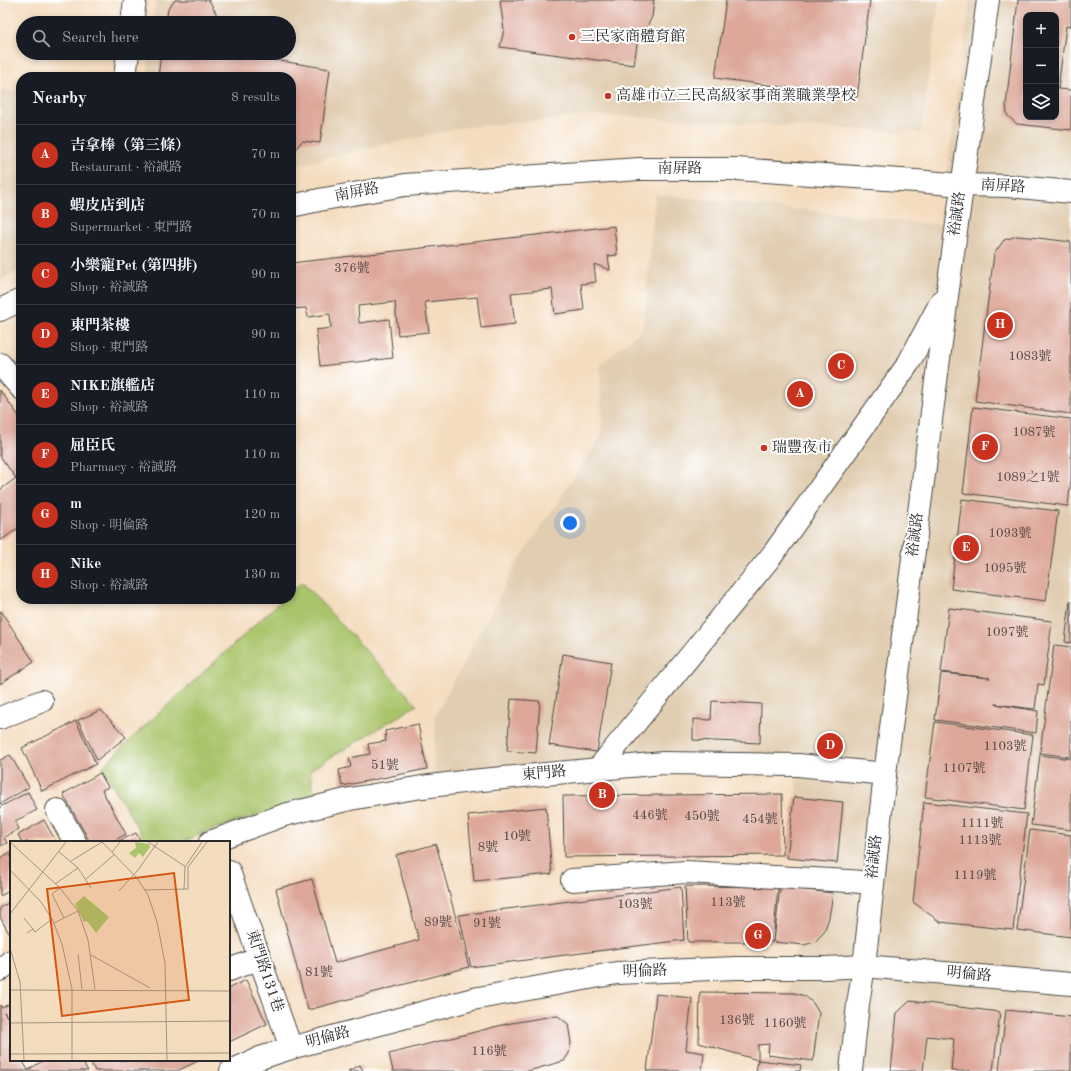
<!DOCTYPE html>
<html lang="en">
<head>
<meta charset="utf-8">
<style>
	body { margin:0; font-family:"Old Standard TT","Noto Serif TC",serif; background:#20242c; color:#f1f3f6 }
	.controls { position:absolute; right:12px; top:12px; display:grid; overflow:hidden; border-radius:8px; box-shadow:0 2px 6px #0003 }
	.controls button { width:36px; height:36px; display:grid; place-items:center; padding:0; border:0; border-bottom:1px solid #363941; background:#171b24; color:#f1f3f6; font:20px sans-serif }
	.you { position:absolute; left:570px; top:523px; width:14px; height:14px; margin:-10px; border:3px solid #fff; border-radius:50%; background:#1a73e8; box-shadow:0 0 0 6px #1a73e833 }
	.badge { display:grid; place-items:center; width:26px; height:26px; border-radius:50%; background:#c8321e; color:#fff; font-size:13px; font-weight:700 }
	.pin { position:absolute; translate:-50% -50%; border:2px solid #fff; box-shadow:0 1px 4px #0006 }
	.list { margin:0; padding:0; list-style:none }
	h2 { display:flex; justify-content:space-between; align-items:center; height:52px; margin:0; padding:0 16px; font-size:17px }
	h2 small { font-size:13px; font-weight:400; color:#9ea1a6 }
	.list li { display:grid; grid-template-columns:26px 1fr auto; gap:12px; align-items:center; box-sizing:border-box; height:60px; padding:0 16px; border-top:1px solid #363941 }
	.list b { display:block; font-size:15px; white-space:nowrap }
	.list p { margin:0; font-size:13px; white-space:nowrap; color:#9ea1a6 }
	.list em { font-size:13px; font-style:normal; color:#9ea1a6 }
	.icon { flex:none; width:22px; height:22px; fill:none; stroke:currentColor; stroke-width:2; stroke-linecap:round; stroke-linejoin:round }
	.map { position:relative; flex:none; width:1071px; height:1071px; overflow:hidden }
	.search { position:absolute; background:#171b24; box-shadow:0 2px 6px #0003; left:16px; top:16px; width:280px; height:44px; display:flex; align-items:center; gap:10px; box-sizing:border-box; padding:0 14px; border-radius:22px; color:#9ea1a6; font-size:15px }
	.panel { position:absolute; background:#171b24; box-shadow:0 2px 6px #0003; left:16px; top:72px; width:280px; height:532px; border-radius:16px }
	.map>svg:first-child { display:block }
	.built { fill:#e1cdb1; fill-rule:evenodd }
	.green { fill:#a9c46b; stroke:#6a784b }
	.building { fill:#dda799; fill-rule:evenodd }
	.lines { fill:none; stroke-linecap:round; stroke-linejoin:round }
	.minor-casing { stroke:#494641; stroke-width:24 }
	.minor { stroke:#fff; stroke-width:22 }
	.poi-dot { fill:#c8321e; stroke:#fff; stroke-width:1.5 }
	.labels { text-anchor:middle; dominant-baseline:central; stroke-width:4; stroke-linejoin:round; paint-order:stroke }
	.number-label { font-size:13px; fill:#584a46 }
	.poi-label { font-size:15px; fill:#2b2b2b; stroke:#fff; text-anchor:start }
	.street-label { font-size:15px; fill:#2b2b2b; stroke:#fff }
	.inset-road { fill:none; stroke:#a49583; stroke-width:1 }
	.view { fill:#d5540f; fill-opacity:0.15; stroke:#d5540f; stroke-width:2 }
	.inset-edge { fill:none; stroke:#2b2b2b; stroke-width:2 }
</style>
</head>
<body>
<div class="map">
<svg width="1071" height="1071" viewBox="0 0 1071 1071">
	<rect width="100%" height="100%" fill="#fff"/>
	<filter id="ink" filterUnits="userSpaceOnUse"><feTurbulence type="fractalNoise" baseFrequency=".025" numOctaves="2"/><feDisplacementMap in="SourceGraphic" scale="8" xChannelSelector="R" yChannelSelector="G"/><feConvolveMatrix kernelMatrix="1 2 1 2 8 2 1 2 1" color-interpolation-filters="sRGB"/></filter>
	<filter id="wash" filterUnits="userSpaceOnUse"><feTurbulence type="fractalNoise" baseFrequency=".012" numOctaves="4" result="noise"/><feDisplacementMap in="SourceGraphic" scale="16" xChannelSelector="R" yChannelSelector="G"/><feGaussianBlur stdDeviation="0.9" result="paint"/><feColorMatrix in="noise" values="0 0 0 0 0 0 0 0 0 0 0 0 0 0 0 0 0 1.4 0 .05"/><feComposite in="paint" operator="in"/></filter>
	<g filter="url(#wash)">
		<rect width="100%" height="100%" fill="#f4dcbe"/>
		<g class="built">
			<polygon points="156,0 939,0 921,133 595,115 459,128 291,166 291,77 147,77 150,53 289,53 289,23 153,23"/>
			<path d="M 970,0 L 1071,0 L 1071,1071 L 780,1071 L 802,889 L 795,768 L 434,779 L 435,717 L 514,568 L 602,435 L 600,365 L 643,329 L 655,194 L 940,225 ZM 1026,15 L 1056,15 L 1056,117 L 1026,117 Z"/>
			<polygon points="0,89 21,92 21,270 0,281"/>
		</g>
		<polygon class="green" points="302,582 417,705 310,770 314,797 210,830 182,842 146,842 102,767 132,738 283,599 291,599 291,592"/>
		<g id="blocks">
			<g class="building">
				<polygon points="175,0 209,0 218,17 217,23 166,23 168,9"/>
				<polygon points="500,0 654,0 652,17 637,44 634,65 500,47 504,30"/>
				<polygon points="726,0 870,0 857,97 715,78"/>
				<path d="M 1018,0 L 1071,0 L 1071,27 L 1066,26 L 1058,89 L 1071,90 L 1071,130 L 1017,124 L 1007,115 L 1006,105 ZM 1026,15 L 1056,15 L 1056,117 L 1026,117 Z"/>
				<polygon points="161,53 232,53 330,69 320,143 302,141 291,155 291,77 158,77"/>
				<polygon points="614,226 617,255 608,256 610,270 594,264 596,282 581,284 584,310 555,314 552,289 511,293 515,324 481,328 477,297 425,302 429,332 398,335 395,302 358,306 359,323 389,319 393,358 320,366 316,330 331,328 330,314 308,317 306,308 291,309 291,263"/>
				<polygon points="1017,236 1030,237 1071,242 1071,414 975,401 994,254 1004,240"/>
				<polygon points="0,390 21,419 21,474 16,478 0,456"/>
				<polygon points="973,407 1071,419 1071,478 1068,506 963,493"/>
				<polygon points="16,478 21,485 21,526 0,541 0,490"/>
				<polygon points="962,499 1058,511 1046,601 951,589"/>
				<polygon points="1070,601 1071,601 1071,643 1065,642"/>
				<polygon points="949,608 1052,621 1044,685 1038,684 1035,709 995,704 1038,711 1036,733 935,720 941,673 990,678 941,672"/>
				<polygon points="1,611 34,662 0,684 0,612"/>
				<polygon points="1054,645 1071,647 1071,757 1040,753"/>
				<polygon points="563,654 611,662 597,752 549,745"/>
				<polygon points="511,699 540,701 536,753 507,751"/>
				<polygon points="712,701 761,704 760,743 693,740 693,719 711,720"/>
				<polygon points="101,710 126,737 97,760 78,720"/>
				<polygon points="76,721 96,764 42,791 22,748"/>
				<polygon points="935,722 1033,735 1024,810 925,797"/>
				<polygon points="418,724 427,769 342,786 339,770 351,767 349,758 370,754 368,744 386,741 385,731"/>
				<polygon points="10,755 29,787 0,804 0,760"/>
				<polygon points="1040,755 1071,759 1071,830 1031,825"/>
				<polygon points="100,773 108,787 102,790 126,834 112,842 90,842 63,794"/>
				<polygon points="28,792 37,810 15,821 19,829 4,837 7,843 0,846 0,807"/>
				<polygon points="782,794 783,855 564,857 563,796"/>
				<polygon points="794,797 843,802 837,863 787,858"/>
				<polygon points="924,802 1027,814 1013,930 940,922 913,902"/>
				<polygon points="546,807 552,874 474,881 468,815"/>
				<polygon points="44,820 56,842 22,842 18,835"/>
				<polygon points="1030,830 1071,835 1071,937 1017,930"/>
				<polygon points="136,833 141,842 117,842"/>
				<polygon points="436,844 469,967 308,1010 276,889 312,879 335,963 419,940 396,855"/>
				<polygon points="11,852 11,890 0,896 0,858"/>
				<polygon points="685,886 778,887 773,942 688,942"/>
				<polygon points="681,887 684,940 471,967 459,915"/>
				<polygon points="780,887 833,893 829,918 824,932 815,942 804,945 774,942"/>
				<polygon points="11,901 11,934 10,935 0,917 0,908"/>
				<polygon points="246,980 267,1024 229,1042 229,988"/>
				<polygon points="700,992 794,993 805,996 813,1003 819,1013 813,1061 768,1055 769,1044 758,1045 758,1060 801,1065 800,1071 756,1071 758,1060 699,1043"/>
				<polygon points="656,994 692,998 686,1050 704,1053 702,1071 647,1071"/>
				<polygon points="910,1001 1000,1012 993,1071 951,1071 954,1039 927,1036 923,1071 891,1071 897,1013"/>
				<polygon points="11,1003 11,1021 4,1012 11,1023 11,1060 22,1060 28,1070 44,1060 81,1060 88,1071 0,1071 0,1005 2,1008"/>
				<polygon points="1006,1010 1071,1017 1071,1071 999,1071"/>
				<polygon points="558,1016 568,1024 571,1043 569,1053 564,1061 528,1071 393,1071 389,1054 506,1024 547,1017"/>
				<polygon points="90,1060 200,1060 177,1071 95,1071"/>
				<polygon points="360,1065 363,1071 348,1071"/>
			</g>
		</g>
	</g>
	<g filter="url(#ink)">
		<use href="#blocks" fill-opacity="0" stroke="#494641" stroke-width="1"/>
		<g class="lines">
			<defs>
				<g id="minor">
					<polyline points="132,23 135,0"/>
					<polyline points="125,77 128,53"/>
					<polyline points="291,206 324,199 405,185 639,169 736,169 916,181 962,185 1008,186 1071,192"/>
					<polyline points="0,310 21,300"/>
					<polyline points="0,364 21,388"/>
					<polyline points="0,718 42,701"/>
					<polyline points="597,770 773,554 908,364 941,302"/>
					<polyline points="57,810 75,842"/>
					<polyline points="210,842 284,815 350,799 422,787 471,781 663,763 798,765 885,774"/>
					<polyline points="229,871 291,1048"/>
					<polyline points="572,880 686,872 849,881 873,883"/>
					<polyline points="0,970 11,961"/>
					<polyline points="229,970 260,958"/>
					<polyline points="231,1071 260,1058 291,1048 473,999 617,973 736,968 826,968 864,966 1071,984"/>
					<polyline points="851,1071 858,1004 864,966 885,774 948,289 988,0"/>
				</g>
			</defs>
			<use href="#minor" class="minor-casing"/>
			<use href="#minor" class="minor"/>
		</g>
	</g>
	<g class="poi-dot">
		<circle cx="572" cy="37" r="4"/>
		<circle cx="608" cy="96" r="4"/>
		<circle cx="764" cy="448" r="4"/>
	</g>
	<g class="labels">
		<g class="number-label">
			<text x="352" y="268">376號</text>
			<text x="1030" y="356">1083號</text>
			<text x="1034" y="432">1087號</text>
			<text x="1028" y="477">1089之1號</text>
			<text x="1010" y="533">1093號</text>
			<text x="1005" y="568">1095號</text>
			<text x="1007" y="632">1097號</text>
			<text x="1005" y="746">1103號</text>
			<text x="385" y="765">51號</text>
			<text x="964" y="768">1107號</text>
			<text x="650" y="815">446號</text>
			<text x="702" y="816">450號</text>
			<text x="760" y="819">454號</text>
			<text x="982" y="823">1111號</text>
			<text x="517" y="836">10號</text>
			<text x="980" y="840">1113號</text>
			<text x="488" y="847">8號</text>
			<text x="975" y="875">1119號</text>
			<text x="728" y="902">113號</text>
			<text x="635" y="904">103號</text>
			<text x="438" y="922">89號</text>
			<text x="487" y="923">91號</text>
			<text x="319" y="972">81號</text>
			<text x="737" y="1020">136號</text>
			<text x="785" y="1023">1160號</text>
			<text x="489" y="1051">116號</text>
		</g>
		<g class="poi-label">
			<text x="580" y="37">三民家商體育館</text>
			<text x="616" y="96">高雄市立三民高級家事商業職業學校</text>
			<text x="772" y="448">瑞豐夜市</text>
		</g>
		<g class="street-label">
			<text x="680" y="169">南屏路</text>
			<text transform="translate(1003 187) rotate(3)">南屏路</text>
			<text transform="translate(357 193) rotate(-11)">南屏路</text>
			<text transform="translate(958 214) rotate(-82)">裕誠路</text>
			<text transform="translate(916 535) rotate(-83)">裕誠路</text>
			<text transform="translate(544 774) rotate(-5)">東門路</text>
			<text transform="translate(875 857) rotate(-84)">裕誠路</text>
			<text transform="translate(264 971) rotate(71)">東門路131巷</text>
			<text transform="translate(645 972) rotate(-2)">明倫路</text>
			<text transform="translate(969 975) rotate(5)">明倫路</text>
			<text transform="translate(328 1038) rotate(-15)">明倫路</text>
		</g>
	</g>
	<g transform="translate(10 841)">
		<rect width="220" height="220" fill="#f4dcbe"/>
		<path d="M 125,1 L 139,3 L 140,6 L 133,16 L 129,12 L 125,17 L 119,12 L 126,7 ZM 74,55 L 99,76 L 86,92 L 77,80 L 74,81 L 65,63 Z" fill="#a9c46b"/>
		<path class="inset-road" d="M 0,1 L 50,47 L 68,70 L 78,99 L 85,148M 92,1 L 127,37 L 138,54 L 147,81 L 155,122 L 157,219M 138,1 L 176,26M 49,11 L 68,27 L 81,47M 102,11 L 110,1M 61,20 L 92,1M 0,29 L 31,61 L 42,78 L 52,103 L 62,148 L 62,219M 76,38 L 105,13M 45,43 L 68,27M 50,47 L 42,53 L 54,77M 174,48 L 175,26 L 192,1M 135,49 L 178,48 L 178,26 L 197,1M 109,50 L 128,29 L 148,1M 0,73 L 56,1M 14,77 L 23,88M 44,82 L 68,70M 17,92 L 23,88 L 25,91 L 42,78M 0,107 L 10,141 L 14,219M 68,113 L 72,148M 81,114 L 140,147M 0,149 L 220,150M 0,182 L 220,180M 0,213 L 220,212"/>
		<path class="view" d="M 164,32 L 179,159 L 52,175 L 37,48 Z"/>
		<rect width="220" height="220" class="inset-edge"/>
	</g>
</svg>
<div class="controls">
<button>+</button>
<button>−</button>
<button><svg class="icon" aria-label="layers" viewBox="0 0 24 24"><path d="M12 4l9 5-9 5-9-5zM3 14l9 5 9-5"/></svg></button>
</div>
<div class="you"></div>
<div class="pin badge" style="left:800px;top:394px">A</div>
<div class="pin badge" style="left:602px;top:795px">B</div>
<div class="pin badge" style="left:841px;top:366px">C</div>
<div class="pin badge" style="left:830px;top:746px">D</div>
<div class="pin badge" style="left:966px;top:548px">E</div>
<div class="pin badge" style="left:985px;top:447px">F</div>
<div class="pin badge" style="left:758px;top:936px">G</div>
<div class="pin badge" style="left:1000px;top:325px">H</div>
<div class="search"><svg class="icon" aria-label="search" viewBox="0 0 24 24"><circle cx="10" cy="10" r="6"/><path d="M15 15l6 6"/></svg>Search here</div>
<section class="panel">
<h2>Nearby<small>8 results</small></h2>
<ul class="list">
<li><span class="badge">A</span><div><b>吉拿棒（第三條）</b><p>Restaurant · 裕誠路</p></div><em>70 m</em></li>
<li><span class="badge">B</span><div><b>蝦皮店到店</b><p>Supermarket · 東門路</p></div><em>70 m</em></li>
<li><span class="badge">C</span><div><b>小樂寵Pet (第四排)</b><p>Shop · 裕誠路</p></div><em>90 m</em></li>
<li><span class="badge">D</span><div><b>東門茶樓</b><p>Shop · 東門路</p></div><em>90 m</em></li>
<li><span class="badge">E</span><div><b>NIKE旗艦店</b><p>Shop · 裕誠路</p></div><em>110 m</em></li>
<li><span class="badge">F</span><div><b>屈臣氏</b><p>Pharmacy · 裕誠路</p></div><em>110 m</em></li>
<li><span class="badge">G</span><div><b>m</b><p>Shop · 明倫路</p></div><em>120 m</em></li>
<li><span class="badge">H</span><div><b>Nike</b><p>Shop · 裕誠路</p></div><em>130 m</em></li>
</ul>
</section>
</div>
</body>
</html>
